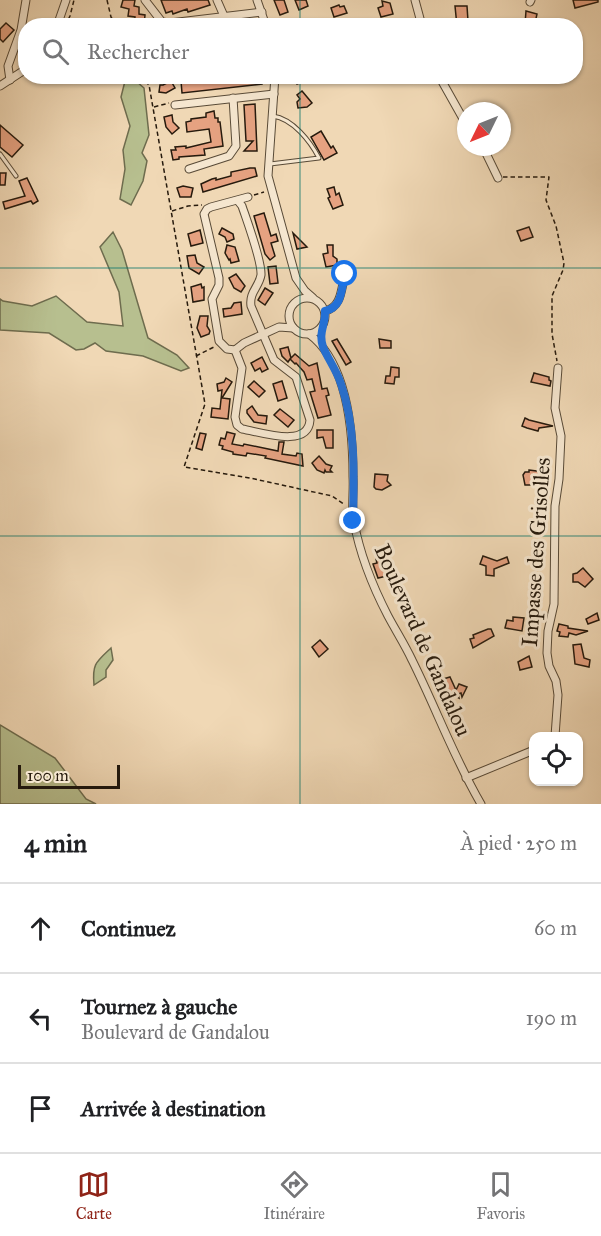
<!DOCTYPE html>
<html lang="fr">
<head>
<meta charset="utf-8">
<style>
	body { margin:0; font-family:"IM FELL Great Primer",serif; background:#f2f2f2; color:#202124 }
	.controls { position:absolute; right:18px; bottom:18px; display:grid; overflow:hidden; border-radius:12px; box-shadow:0 2px 4px #0004 }
	.controls button { width:54px; height:54px; display:grid; place-items:center; padding:0; border:0; border-bottom:2px solid #e0e0e0; background:#fff; color:#202124; font:30px sans-serif }
	.compass { position:absolute; left:457px; top:102px; width:54px; height:54px; border-radius:50%; background:#fff; box-shadow:0 2px 4px #0004; rotate:227deg }
	.scale { position:absolute; left:18px; bottom:15px; width:102px; box-sizing:border-box; padding-left:6px; border:3px solid #261a0d; border-top:0; font-size:16px; line-height:21px; white-space:nowrap; color:#261a0d; -webkit-text-stroke:4px #f5e6cf; paint-order:stroke }
	.stop { position:absolute; width:18px; height:18px; margin:-14px; border:4px solid #1a73e8; border-radius:50%; background:#fff }
	.stop.end { background:#1a73e8; border-color:#fff; box-shadow:0 2px 6px #0008 }
	.list { margin:0; padding:0; list-style:none }
	h2 { display:flex; justify-content:space-between; align-items:center; height:78px; margin:0; padding:0 24px; font-size:26px }
	h2 small { font-size:20px; font-weight:400; color:#757577 }
	.list li { display:grid; grid-template-columns:39px 1fr auto; gap:18px; align-items:center; box-sizing:border-box; height:90px; padding:0 24px; border-top:2px solid #e0e0e0 }
	.list b { display:block; font-size:22px; white-space:nowrap }
	.list p { margin:0; font-size:20px; white-space:nowrap; color:#757577 }
	.list em { font-size:20px; font-style:normal; color:#757577 }
	.icon { flex:none; width:33px; height:33px; fill:none; stroke:currentColor; stroke-width:2; stroke-linecap:round; stroke-linejoin:round }
	.map { position:relative; flex:none; width:601px; height:804px; overflow:hidden }
	.search { position:absolute; background:#fff; box-shadow:0 2px 4px #0004; left:18px; right:18px; top:18px; height:66px; display:flex; align-items:center; gap:15px; box-sizing:border-box; padding:0 21px; border-radius:24px; color:#757577; font-size:22px }
	.sheet { height:348px; background:#fff }
	nav { display:flex; justify-content:space-around; align-items:center; box-sizing:border-box; height:84px; border-top:2px solid #e0e0e0; background:#fff; font-size:16px; color:#757577 }
	nav a { display:grid; justify-items:center; gap:3px }
	nav .on { color:#8f2418 }
	.map>svg:first-child { display:block }
	.green { fill:#b7bf8f; stroke:#6e6c4e; stroke-width:1.5 }
	.building { fill:#e6a281; stroke:#261a0d; stroke-width:1.5 }
	.lines { fill:none; stroke-linecap:round; stroke-linejoin:round }
	.lane-casing { stroke:#584a37; stroke-width:5 }
	.street-casing { stroke:#584a37; stroke-width:9 }
	.path { stroke:#261a0d; stroke-width:1.5; stroke-dasharray:4.5 3; stroke-linecap:butt }
	.lane { stroke:#f5e6cf; stroke-width:3 }
	.street { stroke:#f5e6cf; stroke-width:7 }
	.route { stroke:#1a73e8; stroke-width:8 }
	.grid { fill:none; stroke:#0f766e; stroke-width:1.5; stroke-opacity:0.55 }
	.labels { text-anchor:middle; dominant-baseline:central; stroke-width:6; stroke-linejoin:round; paint-order:stroke }
	.street-label { font-size:22px; fill:#261a0d; stroke:#f5e6cf }
</style>
</head>
<body>
<div class="map">
<svg width="601" height="804" viewBox="0 0 601 804">
	<rect width="100%" height="100%" fill="#f0d8b5"/>
	<filter id="stains"><feTurbulence type="fractalNoise" baseFrequency=".00333" numOctaves="4"/><feColorMatrix values="0 0 0 0 .2 0 0 0 0 .09 0 0 0 0 .02 0 0 0 .5 -.17"/></filter>
	<radialGradient id="worn" r=".72"><stop offset=".6" stop-color="#630" stop-opacity="0"/><stop offset="1" stop-color="#630" stop-opacity=".3"/></radialGradient>
	<g class="green">
		<polygon points="126,77 134,77 135,80 144,88 149,135 142,153 147,161 143,181 131,205 120,199 125,169 123,150 130,126 121,97"/>
		<polygon points="113,232 122,250 148,338 177,355 189,368 181,371 143,356 106,351 95,343 84,349 76,350 49,333 0,330 0,299 3,301 32,306 56,296 87,322 123,326 119,292 100,247"/>
		<path d="M 111,648 L 113,660 L 106,670 L 106,677 L 94,685 C 92,664 96,662 111,648 Z"/>
		<polygon points="0,725 55,758 86,799 96,804 0,804"/>
	</g>
	<g class="building">
		<polygon points="123,0 135,0 134,6 139,7 139,14 145,15 144,26 134,25 135,17 128,16 129,9 121,7"/>
		<polygon points="161,0 208,0 210,5 188,12 187,9 173,14 172,11 166,13"/>
		<polygon points="274,0 284,0 288,12 280,15"/>
		<polygon points="295,0 306,0 308,6 299,10"/>
		<polygon points="573,0 598,0 598,2 575,8"/>
		<polygon points="382,1 390,3 393,14 381,17 378,8 383,6"/>
		<polygon points="339,5 340,7 344,6 347,13 334,17 331,8"/>
		<polygon points="455,6 467,6 468,21 466,21 466,23 462,23 462,26 457,26"/>
		<polygon points="526,11 537,14 535,23 525,24"/>
		<polygon points="6,23 14,30 3,42 0,39 0,29"/>
		<polygon points="216,76 261,76 262,84 182,93 181,81"/>
		<polygon points="294,76 316,76 316,77 297,84"/>
		<polygon points="171,81 175,88 166,93 159,92 160,85 163,85"/>
		<polygon points="302,91 312,103 307,107 298,108 297,102 300,99 297,95"/>
		<polygon points="255,104 257,151 244,151 253,141 246,141 244,105"/>
		<polygon points="214,111 215,118 218,118 218,122 220,122 223,146 204,149 205,155 179,157 179,159 173,160 171,150 176,150 175,147 186,146 186,148 211,142 209,129 187,132 186,122 191,121 191,119 206,117 206,113"/>
		<polygon points="172,115 173,122 179,128 172,134 166,127 164,117"/>
		<polygon points="0,125 23,145 12,157 0,147"/>
		<polygon points="321,131 331,148 333,146 337,153 324,160 311,137"/>
		<polygon points="250,168 255,168 257,176 203,192 201,184 212,179 216,178 216,180 231,176 231,172"/>
		<polygon points="0,173 6,173 5,185 0,185"/>
		<polygon points="27,178 38,201 33,204 31,201 5,209 3,202 25,196 19,181"/>
		<polygon points="183,186 193,188 191,197 180,197 177,188"/>
		<polygon points="334,187 336,195 339,193 343,205 333,209 328,198 330,197 327,189"/>
		<polygon points="264,213 271,236 276,234 278,241 271,243 275,256 270,260 265,254 254,216"/>
		<polygon points="529,227 533,237 521,241 517,231"/>
		<polygon points="222,228 233,234 234,239 227,242 225,237 219,234"/>
		<polygon points="200,230 203,243 191,246 188,234"/>
		<polygon points="293,233 307,247 297,249"/>
		<polygon points="227,245 235,247 239,261 231,263 230,259 229,260 225,253"/>
		<polygon points="327,245 333,245 333,256 337,259 337,265 326,267 323,254 328,253"/>
		<polygon points="195,255 197,263 204,267 199,274 189,268 187,256"/>
		<polygon points="276,266 278,283 270,284 268,267"/>
		<polygon points="236,274 245,286 241,292 234,288 229,278"/>
		<polygon points="201,284 202,288 204,287 204,300 193,302 191,287"/>
		<polygon points="265,288 273,293 265,305 258,300"/>
		<polygon points="241,302 242,314 224,317 223,309 231,308 234,303"/>
		<polygon points="200,316 208,316 207,326 210,331 209,334 201,337 197,328"/>
		<polygon points="337,339 351,362 346,365 332,341"/>
		<polygon points="379,339 391,341 391,348 380,348"/>
		<polygon points="288,347 291,358 295,354 309,366 317,363 322,389 327,388 329,395 326,396 331,415 318,418 310,392 315,391 312,379 307,380 304,372 296,363 295,364 290,359 288,362 282,356 280,349"/>
		<polygon points="262,357 268,369 262,372 260,368 255,371 251,363"/>
		<polygon points="391,367 399,368 399,377 395,377 394,384 385,383 386,376 390,376"/>
		<polygon points="534,373 549,377 549,380 551,381 550,386 531,382"/>
		<polygon points="226,378 232,382 222,398 230,399 228,419 211,417 212,408 220,409 222,390 218,391 217,384 224,382"/>
		<polygon points="254,381 265,391 259,397 248,387"/>
		<polygon points="282,381 287,398 278,401 273,384"/>
		<polygon points="252,406 258,415 267,416 266,424 254,422 247,413 247,410"/>
		<polygon points="280,409 294,420 288,427 274,415"/>
		<polygon points="525,418 529,420 553,426 539,428 538,431 527,428 522,426"/>
		<polygon points="317,430 333,430 333,448 326,448 323,437 317,438"/>
		<polygon points="227,432 235,434 232,444 243,446 244,444 278,451 279,442 284,442 282,454 296,456 297,453 302,454 303,466 265,458 266,456 247,453 246,456 233,454 233,452 222,449 223,446 219,445 220,441 221,438 225,439"/>
		<polygon points="200,433 206,434 202,450 196,448"/>
		<polygon points="319,456 326,464 332,466 330,470 332,472 326,472 325,470 324,473 317,470 312,463"/>
		<polygon points="529,470 544,472 544,480 536,483 535,485 525,485 523,475 525,472 529,472"/>
		<polygon points="375,474 388,475 387,481 391,485 382,490 376,489 374,487"/>
		<polygon points="483,556 497,561 507,557 509,563 494,569 494,576 486,575 486,566 480,564"/>
		<polygon points="383,558 387,576 378,578 373,564 377,563 376,559"/>
		<polygon points="583,568 593,579 585,587 578,582 573,582 573,574 577,573"/>
		<polygon points="597,613 599,620 588,624 586,619"/>
		<polygon points="513,617 524,618 522,631 505,628 507,620 513,621"/>
		<polygon points="559,624 568,626 568,628 588,631 576,635 569,633 568,637 559,636 560,632 557,631"/>
		<polygon points="488,629 491,629 494,636 473,648 470,639 474,638 473,635"/>
		<polygon points="320,640 328,649 319,657 312,647"/>
		<polygon points="581,644 584,658 590,660 589,667 575,664 573,645"/>
		<polygon points="529,656 532,667 520,670 518,662"/>
		<polygon points="450,677 456,690 459,684 467,687 462,697 461,693 458,694 459,698 451,694 448,695 443,679"/>
	</g>
	<g class="lines">
		<defs>
			<g id="lane">
				<polyline points="0,154 16,176"/>
				<path d="M 270,164 L 319,158 C 310,141 293,119 273,116"/>
			</g>
			<g id="street">
				<polyline points="145,0 162,22 170,23 262,12"/>
				<polyline points="217,0 224,16"/>
				<polyline points="257,0 266,26"/>
				<polyline points="415,0 422,26"/>
				<polyline points="530,2 531,0"/>
				<polyline points="57,26 66,0"/>
				<polyline points="275,76 268,176 296,278 305,291 313,298"/>
				<polyline points="439,76 466,124"/>
				<polyline points="10,80 8,66 21,30 26,0"/>
				<polyline points="0,86 26,69"/>
				<polyline points="175,105 274,94"/>
				<polyline points="483,147 498,178"/>
				<polyline points="189,169 229,156 236,146 233,98"/>
				<polyline points="248,197 211,207 207,209 204,214 219,278 219,285 212,299 219,341 227,349 235,350 244,343 279,327 293,328"/>
				<circle cx="307" cy="316" r="18"/>
				<path d="M 325,311 C 342,307 341,289 345,274"/>
				<path d="M 309,334 C 348,363 353,432 353,477 C 354,492 351,508 354,522 C 360,555 373,587 388,616 C 396,631 405,645 412,660 C 436,708 454,758 481,804"/>
				<path d="M 235,350 L 242,368 L 235,417 L 237,425 L 242,429 C 261,432 308,449 310,420 L 296,377 L 274,360 L 251,306 C 249,292 259,287 261,275 C 262,261 247,221 242,206 L 238,201"/>
				<polyline points="555,736 558,695 556,681 549,666 547,653 548,631 554,604 555,506 559,479 561,436 555,408 558,368"/>
				<polyline points="466,778 534,750"/>
			</g>
		</defs>
		<use href="#lane" class="lane-casing"/>
		<use href="#street" class="street-casing"/>
		<g class="path">
			<polyline points="107,0 111,17 117,26"/>
			<polyline points="65,26 70,16 74,0"/>
			<polyline points="140,76 149,85 205,404 184,467 250,478 332,496 345,505"/>
			<polyline points="154,107 169,103"/>
			<polyline points="503,177 549,177 546,200 556,226 564,263 563,270 552,296 552,334 557,361"/>
			<polyline points="254,195 264,192"/>
			<polyline points="172,211 188,206 202,205"/>
			<polyline points="196,356 216,346"/>
		</g>
		<use href="#lane" class="lane"/>
		<use href="#street" class="street"/>
	</g>
	<g class="lines">
		<path class="route" d="M 345,274 C 341,289 343,307 325,311 C 326,324 318,332 323,347 C 328,359 337,371 341,384 C 356,427 354,476 353,521"/>
	</g>
	<path class="grid" d="M 300,0 L 300,26M 300,76 L 300,804M 0,268 L 601,268M 0,536 L 601,536"/>
	<g class="labels">
		<g class="street-label">
			<text transform="translate(536 552) rotate(-86)">Impasse des Grisolles</text>
			<text transform="translate(423 640) rotate(66)">Boulevard de Gandalou</text>
		</g>
	</g>
	<rect width="100%" height="100%" filter="url(#stains)"/>
	<rect width="100%" height="100%" fill="url(#worn)"/>
</svg>
<div class="controls">
<button><svg class="icon" aria-label="locate" viewBox="0 0 24 24"><circle cx="12" cy="12" r="6"/><path d="M12 2v4M12 18v4M2 12h4M18 12h4"/></svg></button>
</div>
<svg class="compass" viewBox="-18 -18 36 36"><path d="M0-13l5 13h-10z" fill="#e53935"/><path d="M0 13l5-13h-10z" fill="#757577"/></svg>
<div class="scale">100 m</div>
<div class="stop" style="left:345px;top:274px"></div>
<div class="stop end" style="left:353px;top:521px"></div>
<div class="search"><svg class="icon" aria-label="search" viewBox="0 0 24 24"><circle cx="10" cy="10" r="6"/><path d="M15 15l6 6"/></svg>Rechercher</div>
</div>
<section class="sheet">
<h2>4 min<small>À pied · 250 m</small></h2>
<ul class="list">
<li><svg class="icon" aria-label="ahead" viewBox="0 0 24 24"><path d="M12 20V5M6 11l6-6 6 6"/></svg><div><b>Continuez</b></div><em>60 m</em></li>
<li><svg class="icon" aria-label="left" viewBox="0 0 24 24"><path d="M17 20v-9H6M10 6l-5 5 5 5"/></svg><div><b>Tournez à gauche</b><p>Boulevard de Gandalou</p></div><em>190 m</em></li>
<li><svg class="icon" aria-label="arrive" viewBox="0 0 24 24"><path d="M6 21V4h12l-3 4 3 4H6"/></svg><div><b>Arrivée à destination</b></div></li>
</ul>
</section>
<nav>
<a class="on"><svg class="icon" aria-label="map" viewBox="0 0 24 24"><path d="M3 6l6-2 6 2 6-2v14l-6 2-6-2-6 2zM9 4v14M15 6v14"/></svg>Carte</a>
<a><svg class="icon" aria-label="directions" viewBox="0 0 24 24"><path d="M12 3l9 9-9 9-9-9zM9 14v-3h6M13 9l2 2-2 2"/></svg>Itinéraire</a>
<a><svg class="icon" aria-label="saved" viewBox="0 0 24 24"><path d="M7 4h10v16l-5-4-5 4z"/></svg>Favoris</a>
</nav>
</body>
</html>
